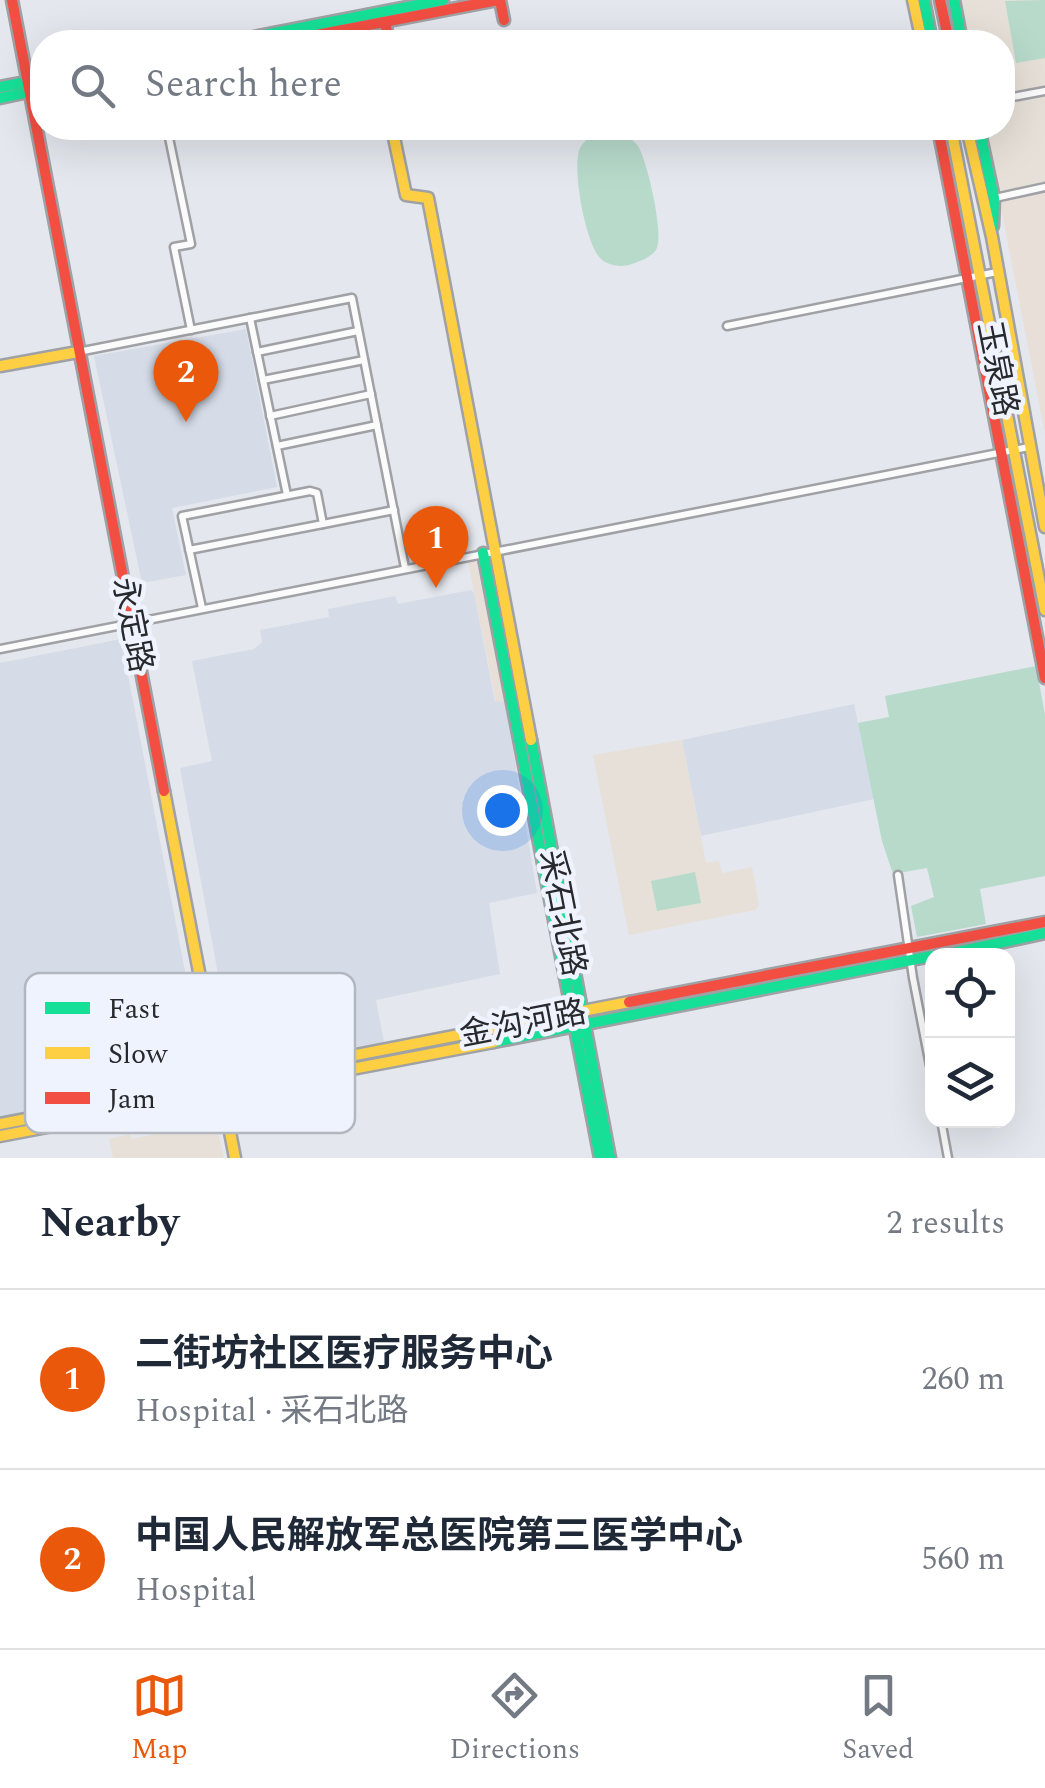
<!DOCTYPE html>
<html lang="en">
<head>
<meta charset="utf-8">
<style>
	body { margin:0; font-family:Spectral,"Noto Sans SC",serif; background:#f2f2f3; color:#1f2937 }
	.controls { position:absolute; right:30px; bottom:30px; display:grid; overflow:hidden; border-radius:20px; box-shadow:0 10px 40px #0002 }
	.controls button { width:90px; height:90px; display:grid; place-items:center; padding:0; border:0; border-bottom:2px solid #e0e1e3; background:#fff; color:#1f2937; font:50px sans-serif }
	.you { position:absolute; left:502px; top:810px; width:35px; height:35px; margin:-25px; border:8px solid #fff; border-radius:50%; background:#1a73e8; box-shadow:0 0 0 15px #1a73e833 }
	.badge { display:grid; place-items:center; width:65px; height:65px; border-radius:50%; background:#ea580c; color:#fff; font-size:32px; font-weight:700 }
	.pin { position:absolute; translate:-50% -82px; filter:drop-shadow(0 2px 5px #0008) }
	.pin::after { content:''; position:absolute; top:52px; width:35px; height:30px; background:inherit; clip-path:polygon(0 0,100% 0,50% 100%) }
	.list { margin:0; padding:0; list-style:none }
	h2 { display:flex; justify-content:space-between; align-items:center; height:130px; margin:0; padding:0 40px; font-size:42px }
	h2 small { font-size:32px; font-weight:400; color:#747a83 }
	.list li { display:grid; grid-template-columns:65px 1fr auto; gap:30px; align-items:center; box-sizing:border-box; height:180px; padding:0 40px; border-top:2px solid #e0e1e3 }
	.list b { display:block; font-size:38px; white-space:nowrap }
	.list p { margin:0; font-size:32px; white-space:nowrap; color:#747a83 }
	.list em { font-size:32px; font-style:normal; color:#747a83 }
	.icon { flex:none; width:55px; height:55px; fill:none; stroke:currentColor; stroke-width:2; stroke-linecap:round; stroke-linejoin:round }
	.map { position:relative; flex:none; width:1045px; height:1158px; overflow:hidden }
	.search { position:absolute; background:#fff; box-shadow:0 10px 40px #0002; left:30px; right:30px; top:30px; height:110px; display:flex; align-items:center; gap:25px; box-sizing:border-box; padding:0 35px; border-radius:40px; color:#747a83; font-size:38px }
	.sheet { height:490px; background:#fff }
	nav { display:flex; justify-content:space-around; align-items:center; box-sizing:border-box; height:140px; border-top:2px solid #e0e1e3; background:#fff; font-size:28px; color:#747a83 }
	nav a { display:grid; justify-items:center; gap:5px }
	nav .on { color:#ea580c }
	.map>svg:first-child { display:block }
	.commercial { fill:#e8dfd9 }
	.built { fill:#d5dbe7 }
	.education { fill:#e6e0d8 }
	.green { fill:#b7dacb }
	.lines { fill:none; stroke-linecap:round; stroke-linejoin:round }
	.street-casing { stroke:#9fa1a5; stroke-width:11 }
	.fast-casing { stroke:#9fa1a5; stroke-width:15 }
	.slow-casing { stroke:#9fa1a5; stroke-width:15 }
	.jam-casing { stroke:#9fa1a5; stroke-width:15 }
	.street { stroke:#fbfbfc; stroke-width:6 }
	.fast { stroke:#16e098; stroke-width:10 }
	.slow { stroke:#ffcf43; stroke-width:10 }
	.jam { stroke:#f24e42; stroke-width:10 }
	.labels { text-anchor:middle; dominant-baseline:central; stroke-width:9; stroke-linejoin:round; paint-order:stroke }
	.street-label { font-size:32px; fill:#27292d; stroke:#eef3fe }
	.key { fill:#eef3fe; stroke:#b2b6bf; stroke-width:2.5 }
	.key-label { font-size:28px; fill:#27292d }
</style>
</head>
<body>
<div class="map">
<svg width="1045" height="1158" viewBox="0 0 1045 1158">
	<rect width="100%" height="100%" fill="#e4e7ed"/>
	<g class="commercial">
		<polygon points="1045,183 1045,434 998,193"/>
		<polygon points="476,560 505,701 496,703 468,562"/>
	</g>
	<g class="built">
		<polygon points="246,329 277,487 172,508 186,575 142,583 94,356"/>
		<polygon points="471,590 474,593 495,702 505,701 537,893 489,903 500,974 376,1000 384,1042 235,1066 180,768 212,761 192,661 254,649 262,642 260,630 329,617 328,609 395,596 398,604"/>
		<polygon points="121,639 205,1075 0,1119 0,663"/>
		<polygon points="854,704 874,799 701,836 682,740"/>
	</g>
	<g class="education">
		<polygon points="962,0 1045,0 1045,183 998,193 986,128 1002,128 1002,42 970,42"/>
		<polygon points="682,740 706,863 719,861 722,873 752,867 759,905 755,910 629,935 593,755"/>
		<polygon points="216,1121 224,1158 113,1158 109,1139 130,1134 132,1139"/>
	</g>
	<g class="green">
		<polygon points="1045,0 1045,58 1016,63 1005,1"/>
		<path d="M 612,130 C 622,134 631,137 638,146 C 647,160 665,236 656,250 C 650,258 638,262 629,265 C 620,267 609,266 601,259 C 586,246 571,167 580,148 C 586,136 600,133 612,130 Z"/>
		<polygon points="1036,666 1045,715 1045,876 980,889 986,924 917,937 911,906 934,897 927,868 893,874 882,841 858,723 889,717 885,696"/>
		<polygon points="695,872 701,903 657,911 651,881"/>
	</g>
	<g class="lines">
		<defs>
			<g id="street">
				<polyline points="1002,99 1045,91"/>
				<polyline points="167,128 191,244 174,247 191,330"/>
				<polyline points="995,198 1045,187"/>
				<polyline points="250,318 287,495"/>
				<polyline points="727,326 997,272"/>
				<polyline points="78,352 352,298 405,568"/>
				<polyline points="257,352 358,331"/>
				<polyline points="263,380 364,360"/>
				<polyline points="270,416 371,394"/>
				<polyline points="277,446 377,425"/>
				<polyline points="323,524 394,510"/>
				<polyline points="189,550 323,524 317,493 310,491 182,516 202,608"/>
				<polyline points="0,649 1029,447"/>
				<polyline points="898,875 913,978 932,1076"/>
				<polyline points="941,1120 948,1158"/>
			</g>
			<g id="fast">
				<polyline points="924,0 932,42"/>
				<polyline points="954,0 962,42"/>
				<polyline points="228,42 443,0"/>
				<polyline points="0,87 42,79"/>
				<polyline points="0,98 42,89"/>
				<polyline points="979,128 994,198 993,226"/>
				<polyline points="483,553 600,1158"/>
				<polyline points="531,740 610,1158"/>
				<polyline points="939,956 1045,933"/>
				<polyline points="494,1042 932,956"/>
			</g>
			<g id="slow">
				<polyline points="913,0 922,42"/>
				<polyline points="392,128 406,195 428,198 531,740"/>
				<polyline points="951,128 1045,610"/>
				<polyline points="967,128 992,237 1045,527"/>
				<polyline points="0,366 78,352"/>
				<polyline points="164,791 235,1158"/>
				<polyline points="0,1124 629,1002"/>
				<polyline points="0,1136 494,1042"/>
			</g>
			<g id="jam">
				<polyline points="12,0 164,791"/>
				<polyline points="500,0 504,20"/>
				<polyline points="940,0 949,42"/>
				<polyline points="385,22 389,42"/>
				<polyline points="280,42 498,0"/>
				<polyline points="938,128 1045,678"/>
				<polyline points="629,1002 1045,922"/>
			</g>
		</defs>
		<use href="#street" class="street-casing"/>
		<use href="#fast" class="fast-casing"/>
		<use href="#slow" class="slow-casing"/>
		<use href="#jam" class="jam-casing"/>
		<use href="#street" class="street"/>
		<use href="#fast" class="fast"/>
		<use href="#slow" class="slow"/>
		<use href="#jam" class="jam"/>
	</g>
	<g class="labels">
		<g class="street-label">
			<text transform="translate(997 369) rotate(79)">玉泉路</text>
			<text transform="translate(132 625) rotate(79)">永定路</text>
			<text transform="translate(562 913) rotate(79)">采石北路</text>
			<text transform="translate(523 1024) rotate(-11)">金沟河路</text>
		</g>
	</g>
	<rect x="25" y="973" width="330" height="160" rx="15" class="key"/>
	<rect x="45" y="1002" width="45" height="12" fill="#16e098"/>
	<rect x="45" y="1047" width="45" height="12" fill="#ffcf43"/>
	<rect x="45" y="1092" width="45" height="12" fill="#f24e42"/>
	<g class="key-label">
		<text x="108" y="1018">Fast</text>
		<text x="108" y="1063">Slow</text>
		<text x="108" y="1108">Jam</text>
	</g>
</svg>
<div class="controls">
<button><svg class="icon" aria-label="locate" viewBox="0 0 24 24"><circle cx="12" cy="12" r="6"/><path d="M12 2v4M12 18v4M2 12h4M18 12h4"/></svg></button>
<button><svg class="icon" aria-label="layers" viewBox="0 0 24 24"><path d="M12 4l9 5-9 5-9-5zM3 14l9 5 9-5"/></svg></button>
</div>
<div class="you"></div>
<div class="pin badge" style="left:436px;top:588px">1</div>
<div class="pin badge" style="left:186px;top:422px">2</div>
<div class="search"><svg class="icon" aria-label="search" viewBox="0 0 24 24"><circle cx="10" cy="10" r="6"/><path d="M15 15l6 6"/></svg>Search here</div>
</div>
<section class="sheet">
<h2>Nearby<small>2 results</small></h2>
<ul class="list">
<li><span class="badge">1</span><div><b>二街坊社区医疗服务中心</b><p>Hospital · 采石北路</p></div><em>260 m</em></li>
<li><span class="badge">2</span><div><b>中国人民解放军总医院第三医学中心</b><p>Hospital</p></div><em>560 m</em></li>
</ul>
</section>
<nav>
<a class="on"><svg class="icon" aria-label="map" viewBox="0 0 24 24"><path d="M3 6l6-2 6 2 6-2v14l-6 2-6-2-6 2zM9 4v14M15 6v14"/></svg>Map</a>
<a><svg class="icon" aria-label="directions" viewBox="0 0 24 24"><path d="M12 3l9 9-9 9-9-9zM9 14v-3h6M13 9l2 2-2 2"/></svg>Directions</a>
<a><svg class="icon" aria-label="saved" viewBox="0 0 24 24"><path d="M7 4h10v16l-5-4-5 4z"/></svg>Saved</a>
</nav>
</body>
</html>
